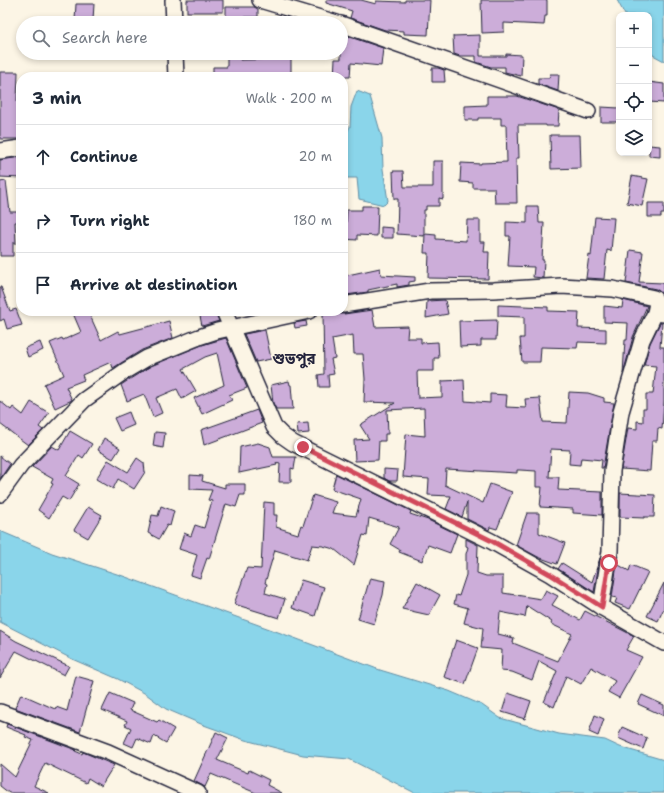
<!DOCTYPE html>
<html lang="en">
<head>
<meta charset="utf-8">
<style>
	body { margin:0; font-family:"Shantell Sans","Noto Sans Bengali",sans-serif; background:#f2f2f3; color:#1f2937 }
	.controls { position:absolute; right:12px; top:12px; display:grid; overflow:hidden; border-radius:8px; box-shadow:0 2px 6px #0003 }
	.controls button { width:36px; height:36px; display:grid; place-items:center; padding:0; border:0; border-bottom:1px solid #e0e1e3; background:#fff; color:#1f2937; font:20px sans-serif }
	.stop { position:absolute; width:12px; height:12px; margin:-9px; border:3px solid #d1495b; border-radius:50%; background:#fff }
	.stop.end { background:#d1495b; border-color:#fff; box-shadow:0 1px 4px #0008 }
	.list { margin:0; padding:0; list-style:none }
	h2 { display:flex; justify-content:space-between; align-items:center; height:52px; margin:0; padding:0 16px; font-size:17px }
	h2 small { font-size:13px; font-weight:400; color:#747a83 }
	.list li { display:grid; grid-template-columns:26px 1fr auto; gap:12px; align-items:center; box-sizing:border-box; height:64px; padding:0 16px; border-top:1px solid #e0e1e3 }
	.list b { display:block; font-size:15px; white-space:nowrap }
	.list em { font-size:13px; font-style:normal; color:#747a83 }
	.icon { flex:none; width:22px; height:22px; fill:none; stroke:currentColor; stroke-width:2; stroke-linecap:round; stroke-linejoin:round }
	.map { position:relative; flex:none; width:664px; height:793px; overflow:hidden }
	.search { position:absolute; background:#fff; box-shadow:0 2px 6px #0003; left:16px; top:16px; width:332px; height:44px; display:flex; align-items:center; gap:10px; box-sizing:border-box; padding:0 14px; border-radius:22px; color:#747a83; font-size:15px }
	.panel { position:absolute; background:#fff; box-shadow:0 2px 6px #0003; left:16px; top:72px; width:332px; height:244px; border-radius:16px }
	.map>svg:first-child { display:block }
	.water { fill:#8ad5ea; stroke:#608da4 }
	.building { fill:#ccadd9; stroke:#22223b; fill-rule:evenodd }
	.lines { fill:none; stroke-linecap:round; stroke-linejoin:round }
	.minor-casing { stroke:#22223b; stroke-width:18 }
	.minor { stroke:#fcf5e5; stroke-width:15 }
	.route { stroke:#d1495b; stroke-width:5 }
	.labels { text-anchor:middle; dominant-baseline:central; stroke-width:3; stroke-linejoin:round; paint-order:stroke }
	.district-label { font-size:15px; font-weight:bold; fill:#22223b; stroke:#fcf5e5 }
</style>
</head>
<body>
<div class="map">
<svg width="664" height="793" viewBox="0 0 664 793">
	<rect width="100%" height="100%" fill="#fcf5e5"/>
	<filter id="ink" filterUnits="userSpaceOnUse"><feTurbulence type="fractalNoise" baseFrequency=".025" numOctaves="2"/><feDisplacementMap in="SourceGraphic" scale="8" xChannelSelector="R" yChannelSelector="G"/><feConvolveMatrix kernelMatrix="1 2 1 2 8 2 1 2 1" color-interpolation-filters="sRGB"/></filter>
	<g filter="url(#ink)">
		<g class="water">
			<polygon points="617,0 664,0 664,61 653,55 649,50 649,15 625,15"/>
			<polygon points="357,91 370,96 382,138 383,169 388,201 384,205 359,199 357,178 343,178 343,139 350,127 351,107"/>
			<polygon points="0,531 52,553 123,576 289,636 380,670 449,691 482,705 500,718 559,734 605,740 620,747 664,760 664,793 415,793 349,759 303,755 245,740 201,724 166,709 146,694 118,679 72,659 0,622"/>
		</g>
		<g class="building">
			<rect x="187" y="0" width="36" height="12"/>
			<polygon points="326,0 361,0 376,4 376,1 405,2 405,0 430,0 428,35 404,34 404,31 385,30 350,18 352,11 326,3"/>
			<polygon points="481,0 547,0 547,16 545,16 544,25 504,23 504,32 482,33"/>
			<polygon points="76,4 94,4 93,20 75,20"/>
			<polygon points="226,7 254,7 258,9 258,17 244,17 244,23 226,23"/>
			<polygon points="283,16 301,22 301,23 283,23"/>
			<polygon points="341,34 383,48 381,66 351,63 350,77 334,77 335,59 341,59"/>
			<polygon points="480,35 480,56 506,56 506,54 522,55 521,76 505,72 505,67 491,67 476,62 476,56 460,56 454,54 453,36"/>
			<polygon points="227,53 241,53 240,60 291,59 291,77 213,77 213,67 227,67"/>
			<polygon points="432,68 438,68 444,70 445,82 432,82"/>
			<polygon points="0,72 18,72 17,102 20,102 19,116 21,116 21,139 0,139"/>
			<polygon points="550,74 559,74 558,91 538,84 538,78 549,78"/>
			<polygon points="649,82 664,84 664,103 649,102"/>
			<polygon points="487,96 517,96 559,110 558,126 546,126 546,125 518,125 519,158 516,158 517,203 495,203 494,188 473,188 473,183 460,182 461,163 481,164 481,163 507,162 506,125 501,125 501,118 478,118 478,120 465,120 465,106 487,105"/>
			<polygon points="601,107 619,108 619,122 601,122"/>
			<polygon points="550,135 580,135 581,168 551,169"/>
			<polygon points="649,145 660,146 660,157 649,156"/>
			<polygon points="21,157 21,178 0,177 0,160"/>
			<polygon points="433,161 443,161 443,199 439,198 439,206 426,206 426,210 424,210 424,236 397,234 398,199 394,199 393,171 403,171 404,187 433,187"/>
			<polygon points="632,176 648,179 642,206 627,203"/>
			<polygon points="6,181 10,212 21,212 21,222 15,222 16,243 13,243 13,256 0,256 0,182"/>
			<polygon points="648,203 664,203 664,214 661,214 661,217 648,217"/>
			<polygon points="362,206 378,206 377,236 357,235 357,240 343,239 343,230 346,230 347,210 362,210"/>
			<polygon points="527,206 538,206 539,223 544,223 542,260 544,260 543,278 533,277 534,267 508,266 510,236 506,236 506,222 527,223"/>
			<polygon points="595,217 614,218 611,251 607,250 604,279 586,278 589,255 591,256"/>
			<polygon points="467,220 480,220 480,242 485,242 484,252 489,252 488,279 428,278 429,253 424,253 425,234 436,235 436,239 466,241"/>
			<polygon points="381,227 393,228 393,238 381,238"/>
			<polygon points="630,250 643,252 639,282 663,283 663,294 656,289 626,283"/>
			<polygon points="380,268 381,275 415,277 415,281 409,282 409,285 397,287 397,284 368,290 368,292 346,295 343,276"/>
			<polygon points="0,287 1,287 10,311 16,309 22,325 7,329 4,319 0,321"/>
			<polygon points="445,300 448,314 426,318 427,301"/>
			<polygon points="623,300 647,306 633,337 623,374 625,340 627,340 628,323 604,322 604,306 622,308"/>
			<polygon points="498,305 548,307 548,311 579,312 578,328 606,329 606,343 578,342 577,348 541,347 540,362 522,362 520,338 524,338 524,317 498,316"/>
			<polygon points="372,310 375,327 408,326 407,338 421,338 421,343 438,342 439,358 434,358 434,371 418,371 417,373 418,398 442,397 442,381 464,380 465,401 490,403 490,394 507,395 506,407 526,408 525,399 540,398 543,422 567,423 569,392 588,393 604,398 604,402 614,403 603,468 601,468 602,460 581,458 580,465 569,464 570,450 551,449 549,477 559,477 558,490 602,492 602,515 573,513 573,509 540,507 542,487 536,487 536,471 520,470 517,470 517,473 446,469 445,485 483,503 490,484 512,492 497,529 490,527 489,530 467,519 467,502 462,517 446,509 451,496 428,495 429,479 403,477 406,434 425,436 424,408 387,410 388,434 385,434 385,441 379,441 378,460 355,461 354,440 369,439 360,425 395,403 364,402 365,379 363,354 354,354 353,335 332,339 335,358 331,359 334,374 328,375 329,387 319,387 318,375 324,374 323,314 337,314 337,311 340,314 344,314"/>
			<polygon points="72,311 88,311 101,340 118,331 120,334 169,321 173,338 142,350 113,368 111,362 82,375 84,380 66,387 72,400 55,408 44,384 64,375 50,343 62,338 63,340 81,332"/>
			<polygon points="199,311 215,311 219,321 202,326"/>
			<polygon points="497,320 496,340 481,340 481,346 460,347 459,321"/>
			<polygon points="306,321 307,326 295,328 294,323"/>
			<polygon points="660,323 662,323 660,347 664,347 664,400 662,429 658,428 657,441 652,441 650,471 621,469 628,428 637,429 637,421 643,422 643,409 646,409 646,394 653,394 656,366 644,365 650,343"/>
			<polygon points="265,330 271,359 256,362 244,334"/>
			<polygon points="226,338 247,388 229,395 232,400 202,414 194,398 224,385 217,353 205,357 183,369 196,391 182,399 177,389 156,398 162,413 153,417 144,394 127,401 121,385 130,379 151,366 202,345"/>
			<polygon points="40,342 43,350 28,357 25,348"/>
			<polygon points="289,381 290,385 291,385 293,409 276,409 273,403 271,385"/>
			<polygon points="0,401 11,410 13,407 23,415 31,402 49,413 39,427 43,430 28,445 0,424"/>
			<polygon points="257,410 262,423 204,445 201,430"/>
			<polygon points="129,412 134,425 120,431 114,418"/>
			<polygon points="308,423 309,433 298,434 297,424"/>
			<polygon points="70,431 92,444 83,458 79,455 66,476 79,484 69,501 62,497 49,518 38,510 53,484 51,483 53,479 32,467 52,446 59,450"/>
			<polygon points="155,432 165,433 163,448 153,446"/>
			<polygon points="104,438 120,448 113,459 98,450"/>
			<polygon points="258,443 270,447 273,457 296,457 294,469 291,468 291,482 279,482 280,464 276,463 277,465 239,473 240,447"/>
			<polygon points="0,456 10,464 0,479"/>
			<polygon points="137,458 144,463 145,472 134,489 118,479 113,489 96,479 108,460 128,472"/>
			<polygon points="384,469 398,470 397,481 389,481 384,478"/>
			<polygon points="336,474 411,511 410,514 428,520 457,534 450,553 428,545 422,561 399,552 400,550 390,544 399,527 369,518 367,536 363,535 354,565 334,549 323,546 312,545 307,560 275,550 265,583 267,584 265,593 285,599 279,618 234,604 247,568 261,569 264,502 274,503 274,515 277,515 276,527 298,534 301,525 303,526 313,495 336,502 332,513 356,516 361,499 332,489"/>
			<polygon points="190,475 203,476 202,481 225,488 225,484 245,484 245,495 240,495 236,507 226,504 209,559 207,558 200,578 191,575 197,555 179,549 184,533 191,536 195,525 204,528 212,501 208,500 212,490 190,489"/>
			<polygon points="620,493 655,495 654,517 644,517 644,518 620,517"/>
			<polygon points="161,506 174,511 170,526 167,525 159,539 148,533 152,515 158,516"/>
			<polygon points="88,507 102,515 88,538 74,530"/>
			<polygon points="527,513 539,513 539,533 565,543 557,564 538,557 516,545"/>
			<path d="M 466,539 L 478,545 L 477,573 L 486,576 L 503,576 L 503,593 L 541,599 L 546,590 L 558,596 L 552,605 L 580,620 L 585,611 L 634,636 L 626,650 L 642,657 L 619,698 L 608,692 L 615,681 L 591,667 L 581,684 L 566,676 L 554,707 L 544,702 L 557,671 L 539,661 L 532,680 L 512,672 L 501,671 L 502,650 L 481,648 L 483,628 L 464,623 L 468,608 L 454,604 L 456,595 L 459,596 L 466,575 L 466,554 L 468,547 L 466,546 ZM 527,606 L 552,622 L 551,624 L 572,634 L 558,661 L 513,643 L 514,638 L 498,634 L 500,612 L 525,617 Z"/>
			<polygon points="600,558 594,592 558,569 562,563 592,582"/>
			<polygon points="617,564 629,571 631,565 648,572 630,609 615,603 617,598 612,597"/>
			<polygon points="370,578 385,581 383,595 374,624 358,619"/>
			<polygon points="301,580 324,587 315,616 292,608"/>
			<polygon points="417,582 440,595 429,615 402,609"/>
			<polygon points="664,583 664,608 658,621 647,616"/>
			<polygon points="0,631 16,641 69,666 64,675 16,651 0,678"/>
			<polygon points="456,640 478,648 465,684 444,677"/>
			<polygon points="76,676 94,681 80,732 15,708 21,694 55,709 56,707 67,711"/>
			<polygon points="110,693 133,703 130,710 157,722 159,720 174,729 166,743 154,736 151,744 137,738 133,747 124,743 131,728 125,725 127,721 102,710"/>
			<polygon points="508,693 531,701 525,719 502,712"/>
			<polygon points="642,695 664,705 664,716 638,704"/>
			<polygon points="595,715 604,719 598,736 589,732"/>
			<polygon points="7,724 76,750 75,751 82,754 83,752 114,765 101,786 88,778 86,783 45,763 34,786 49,793 9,793 0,786 0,764 15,777 33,740 25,737 26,735 6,727"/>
			<polygon points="622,727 647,738 643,749 618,738"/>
			<polygon points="216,732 228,738 217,760 248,773 249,770 269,780 267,785 282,793 256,793 211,774 205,787 194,781"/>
		</g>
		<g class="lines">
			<defs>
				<g id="minor">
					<polyline points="173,0 174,23"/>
					<polyline points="260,0 337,23"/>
					<polyline points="341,24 588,111"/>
					<polyline points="175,53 176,77"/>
					<polyline points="0,151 21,148"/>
					<path d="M 343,305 L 430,291 L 493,290 L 561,286 L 613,289 L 654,298 C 658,303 656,307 655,313 L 664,314"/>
					<polyline points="224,311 274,427 283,436 293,443 491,541 550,574 601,607 664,643"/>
					<polyline points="0,494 21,465 84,400 125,371 147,358 199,337 217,331 309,311"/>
					<polyline points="601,607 610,551 612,471 621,412 642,340 655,313"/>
					<polyline points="0,712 108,752 198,793"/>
				</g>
			</defs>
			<use href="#minor" class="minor-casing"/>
			<use href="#minor" class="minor"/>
		</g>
	</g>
	<g class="lines" filter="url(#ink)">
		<polyline class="route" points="303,447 492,541 550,574 602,607 609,563"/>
	</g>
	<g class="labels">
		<g class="district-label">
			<text x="294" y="359">শুভপুর</text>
		</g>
	</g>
</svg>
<div class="controls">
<button>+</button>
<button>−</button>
<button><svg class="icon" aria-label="locate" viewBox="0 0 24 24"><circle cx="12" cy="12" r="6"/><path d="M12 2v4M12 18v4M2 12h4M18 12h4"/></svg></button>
<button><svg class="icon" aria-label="layers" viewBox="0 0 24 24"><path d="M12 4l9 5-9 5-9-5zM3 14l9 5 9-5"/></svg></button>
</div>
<div class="stop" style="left:609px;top:563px"></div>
<div class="stop end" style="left:303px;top:447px"></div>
<div class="search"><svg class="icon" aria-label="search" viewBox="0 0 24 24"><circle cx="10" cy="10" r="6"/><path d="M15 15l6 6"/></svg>Search here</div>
<section class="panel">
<h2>3 min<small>Walk · 200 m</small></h2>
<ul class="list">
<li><svg class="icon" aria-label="ahead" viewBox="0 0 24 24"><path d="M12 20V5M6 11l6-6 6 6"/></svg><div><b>Continue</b></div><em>20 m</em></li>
<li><svg class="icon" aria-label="right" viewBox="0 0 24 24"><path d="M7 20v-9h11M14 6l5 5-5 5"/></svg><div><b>Turn right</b></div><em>180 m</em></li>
<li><svg class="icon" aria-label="arrive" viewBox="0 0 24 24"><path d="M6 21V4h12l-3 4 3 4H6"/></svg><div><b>Arrive at destination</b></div></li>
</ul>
</section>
</div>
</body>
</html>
